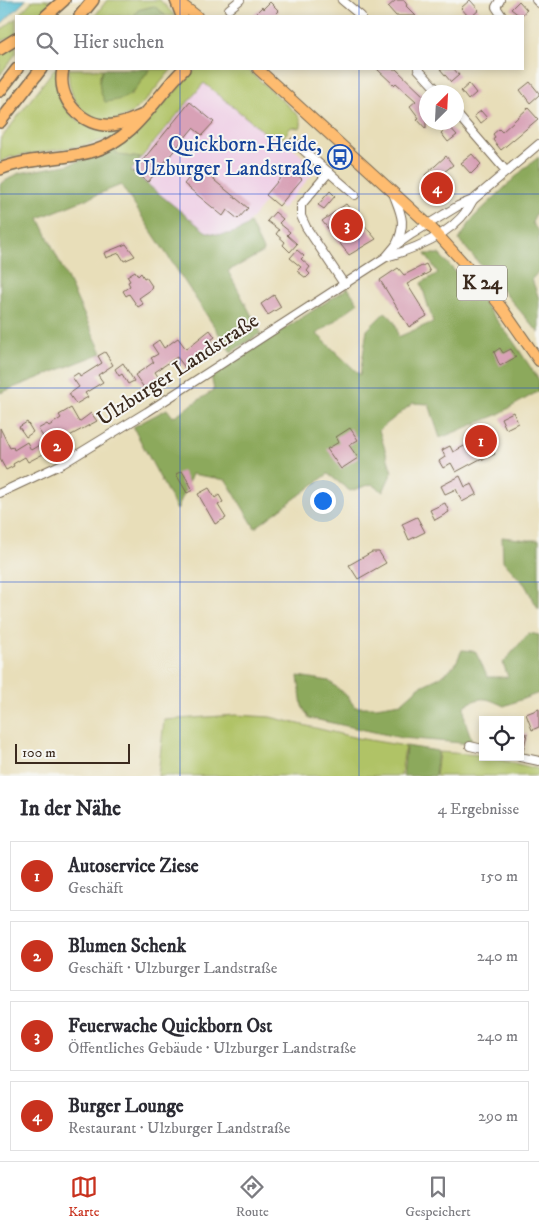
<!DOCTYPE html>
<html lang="de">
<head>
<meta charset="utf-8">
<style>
	body { margin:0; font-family:"IM FELL DW Pica",serif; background:#f7f7f7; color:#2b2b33 }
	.controls { position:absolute; right:15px; bottom:15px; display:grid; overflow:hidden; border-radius:0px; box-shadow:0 2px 8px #0003 }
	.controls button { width:45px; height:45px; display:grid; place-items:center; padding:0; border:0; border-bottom:1px solid #e1e1e2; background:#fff; color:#2b2b33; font:25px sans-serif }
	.compass { position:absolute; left:419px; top:85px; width:45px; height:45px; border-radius:50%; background:#fff; box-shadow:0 2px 8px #0003; rotate:24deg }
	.scale { position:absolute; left:15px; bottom:12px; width:115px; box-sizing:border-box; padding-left:5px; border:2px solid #3b2a1e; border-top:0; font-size:14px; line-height:18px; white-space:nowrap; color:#3b2a1e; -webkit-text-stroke:4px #f6f6f2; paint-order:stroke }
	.you { position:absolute; left:322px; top:500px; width:18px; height:18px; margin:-12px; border:4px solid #fff; border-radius:50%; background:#1a73e8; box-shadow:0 0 0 8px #1a73e833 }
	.badge { display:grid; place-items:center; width:32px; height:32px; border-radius:50%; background:#c8321e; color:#fff; font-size:16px; font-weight:700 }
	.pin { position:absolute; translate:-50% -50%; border:2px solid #fff; box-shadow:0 1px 5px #0006 }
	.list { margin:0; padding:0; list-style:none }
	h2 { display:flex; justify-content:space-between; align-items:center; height:65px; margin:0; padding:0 20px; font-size:21px }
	h2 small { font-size:16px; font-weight:400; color:#7c7c81 }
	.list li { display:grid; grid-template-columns:32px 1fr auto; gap:15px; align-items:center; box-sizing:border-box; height:70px; margin:0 10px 10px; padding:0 10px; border:1px solid #e1e1e2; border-radius:0px }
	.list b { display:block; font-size:19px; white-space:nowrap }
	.list p { margin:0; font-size:16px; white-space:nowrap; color:#7c7c81 }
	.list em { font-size:16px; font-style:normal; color:#7c7c81 }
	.icon { flex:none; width:28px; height:28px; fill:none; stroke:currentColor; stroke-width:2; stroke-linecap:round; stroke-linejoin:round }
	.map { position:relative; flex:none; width:539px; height:776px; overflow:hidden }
	.search { position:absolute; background:#fff; box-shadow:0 2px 8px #0003; left:15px; right:15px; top:15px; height:55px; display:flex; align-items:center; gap:12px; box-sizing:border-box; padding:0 18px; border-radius:0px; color:#7c7c81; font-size:19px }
	.sheet { height:385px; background:#fff }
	nav { display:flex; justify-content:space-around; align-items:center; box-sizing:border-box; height:70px; border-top:1px solid #e1e1e2; background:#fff; font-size:14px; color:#7c7c81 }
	nav a { display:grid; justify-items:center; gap:2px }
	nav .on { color:#c8321e }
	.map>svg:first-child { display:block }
	.built { fill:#efd0e6 }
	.green { fill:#b0c366; stroke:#767642 }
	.forest { fill:#8ca95b; stroke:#646a3c }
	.water { fill:#56bdd3; stroke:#487478 }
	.building { fill:#d8a1b6 }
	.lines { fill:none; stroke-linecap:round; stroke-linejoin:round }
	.minor-casing { stroke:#786954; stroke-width:10 }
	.major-casing { stroke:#786954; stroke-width:12 }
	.highway-casing { stroke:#786954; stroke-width:14 }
	.minor { stroke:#fff; stroke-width:8 }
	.major { stroke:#febc70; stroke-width:10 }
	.highway { stroke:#febc70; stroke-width:11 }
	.grid { fill:none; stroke:#1d4ed8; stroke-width:1; stroke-opacity:0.55 }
	.labels { text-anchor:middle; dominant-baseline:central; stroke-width:4; stroke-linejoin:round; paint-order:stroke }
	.shield { fill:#f6f6f2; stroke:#73675e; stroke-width:1 }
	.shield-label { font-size:20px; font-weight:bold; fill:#3b2a1e }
	.transit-label { font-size:21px; fill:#164399; stroke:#f6f6f2; text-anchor:end }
	.street-label { font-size:21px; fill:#3b2a1e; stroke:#f6f6f2 }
</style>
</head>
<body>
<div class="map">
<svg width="539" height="776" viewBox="0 0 539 776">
	<rect width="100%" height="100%" fill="#f6f6f2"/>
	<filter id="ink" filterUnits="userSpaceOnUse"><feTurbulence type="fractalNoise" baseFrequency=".02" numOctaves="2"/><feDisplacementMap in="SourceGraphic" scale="10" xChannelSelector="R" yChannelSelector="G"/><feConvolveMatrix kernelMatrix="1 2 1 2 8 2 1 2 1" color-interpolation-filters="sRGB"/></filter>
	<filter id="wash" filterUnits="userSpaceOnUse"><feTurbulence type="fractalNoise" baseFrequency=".0096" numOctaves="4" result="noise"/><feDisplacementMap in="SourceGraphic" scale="20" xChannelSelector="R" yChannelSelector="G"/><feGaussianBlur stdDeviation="1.12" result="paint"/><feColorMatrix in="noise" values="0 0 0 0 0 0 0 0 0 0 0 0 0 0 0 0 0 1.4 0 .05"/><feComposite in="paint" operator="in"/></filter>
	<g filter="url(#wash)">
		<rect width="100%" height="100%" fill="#e8deb9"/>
		<polygon class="built" points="204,83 270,136 274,132 317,169 282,209 268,199 243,229 225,235 213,235 205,231 131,171"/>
		<g class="green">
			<polygon points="33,0 55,0 41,16 18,16"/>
			<polygon points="107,0 160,0 175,16 166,16 154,6 138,10 134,16 95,16"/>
			<polygon points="16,18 16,35 0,42 0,31"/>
			<polygon points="16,45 16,53 0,75 0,54"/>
			<path d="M 54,69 L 60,69 C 56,92 59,109 81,122 C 85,124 90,128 95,129 C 107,132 121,127 133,124 L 115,137 L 81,146 L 10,157 L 0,162 L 0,140 Z"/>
			<path d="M 69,69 L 103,69 L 99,77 L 130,96 L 150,69 L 172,69 C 159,83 144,107 126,116 C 93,133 65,101 69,69 Z"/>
			<path d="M 196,69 L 247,69 L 296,113 C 300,118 303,122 300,128 L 291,127 L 282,139 L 274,132 L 270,137 L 204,83 L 141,158 L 118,155 L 115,149 L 142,127 Z"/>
			<polygon points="236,715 270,717 357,738 405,746 401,776 158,776 164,720"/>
			<polygon points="439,752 479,755 539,769 539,776 436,776"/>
		</g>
		<g class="forest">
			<polygon points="154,6 166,16 134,16 138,10"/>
			<path d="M 103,69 L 150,69 C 134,90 134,99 105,102 C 99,90 97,81 103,69 Z"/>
			<path d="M 115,149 L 118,155 L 141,158 L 131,171 L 205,231 C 221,238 238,234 250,223 L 264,252 L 228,271 L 261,333 L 231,352 L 121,185 L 39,218 L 102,353 L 0,393 L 0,184 L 19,173 L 67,165 Z"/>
			<polygon points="539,157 539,205 532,223 539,232 539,271 532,279 539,299 539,333 459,240 473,218 526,167"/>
			<path d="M 425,254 L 439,254 L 478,296 L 513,341 L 539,380 L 539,391 L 497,415 L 440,438 L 429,404 L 413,403 L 379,430 L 392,472 L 383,492 L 372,484 L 350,491 L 328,474 L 255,528 L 226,480 L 192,474 L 177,510 L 133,427 L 167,409 L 173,417 L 214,390 L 211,376 L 348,288 L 358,303 L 317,334 L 360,375 L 367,330 L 385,312 C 395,320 397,325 398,337 L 433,322 L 421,283 L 438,273 Z"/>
			<polygon points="502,537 528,540 539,540 539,610 525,585 503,561"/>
			<path d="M 529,633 L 539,635 L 539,693 L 504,706 C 486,698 483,695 464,706 L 465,720 L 473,744 L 402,738 L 309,718 L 302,706 L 298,676 L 329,681 L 347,696 L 355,707 L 376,707 L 401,703 L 419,687 L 440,677 L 455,665 L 462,650 L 475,651 L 488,677 L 508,677 L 503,663 Z"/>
			<polygon points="406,746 438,751 435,776 403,776"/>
		</g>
		<polygon class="water" points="0,0 26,0 0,25"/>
		<g id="blocks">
			<g class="building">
				<polygon points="396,0 404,0 407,5 406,6 416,16 396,16 388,7"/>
				<polygon points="470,0 479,10 472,16 468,16 461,8"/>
				<polygon points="519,1 527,10 520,16 511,9"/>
				<polygon points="270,2 279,11 274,16 253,16 262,7 263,9"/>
				<polygon points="377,69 396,69 426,98 426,129 417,119 419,118 410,106 416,101 396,83 394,85"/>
				<polygon points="440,69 454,69 459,75 451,82"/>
				<polygon points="530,82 539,93 539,95 530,103 520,90"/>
				<polygon points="469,84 476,93 468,100 461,91"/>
				<polygon points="190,102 214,122 202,135 193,128 148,182 134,171"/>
				<polygon points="528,108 538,119 501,150 493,140 495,137 493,134 499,129 502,132"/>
				<polygon points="481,111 487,118 480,124 474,116"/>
				<polygon points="449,126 457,135 448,142 441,133"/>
				<polygon points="472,154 481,164 471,174 461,163"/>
				<polygon points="446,156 453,165 444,172 448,176 439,182 449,195 437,201 428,190 433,186 425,175"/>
				<polygon points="198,167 248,208 238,219 227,210 223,216 184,184"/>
				<polygon points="289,168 302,179 279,206 266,195"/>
				<polygon points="330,191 335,196 324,209 318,205"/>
				<polygon points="346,204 376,239 349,255 322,221"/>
				<polygon points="275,212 283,219 279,223 290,232 287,235 297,244 290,252 283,245 285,242 276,234 279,230 267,221"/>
				<polygon points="126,244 135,256 124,261 119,253 106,258 104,253"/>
				<polygon points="297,250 304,256 301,259 310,267 307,271 310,274 306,278 297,271 301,267 290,258"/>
				<polygon points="426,264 430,272 407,284 427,316 409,327 380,280 398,268 404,275"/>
				<polygon points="135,271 138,276 141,273 144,278 146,277 152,286 151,287 152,289 139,298 143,304 138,307 129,294 126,296 123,291 130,286 128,282 130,281 127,276"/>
				<polygon points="274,295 281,307 268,315 261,304"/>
				<polygon points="210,330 215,337 211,340 215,346 215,350 187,370 177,357 155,372 161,381 152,387 151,385 145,389 135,375 154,362 151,358 158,354 152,345 159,340 164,348 178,338 186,349"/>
				<polygon points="500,348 503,353 511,349 516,357 500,366 494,352"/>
				<polygon points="105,352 113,365 98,375 103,382 85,393 88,397 76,404 69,394 79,387 72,377 78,373 80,377 102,363 98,356"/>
				<polygon points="123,363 134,381 128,384 122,374 119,376 115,369"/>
				<polygon points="71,408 79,422 91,413 97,421 62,440 64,443 48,453 47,452 28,462 25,457 13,464 14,466 6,470 0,459 0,428 10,448 13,447 14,450 27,442 31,450 46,441 38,429 47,424 49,426 61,418 59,415"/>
				<polygon points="513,412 518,423 506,429 501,418"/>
				<polygon points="27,422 33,432 26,437 19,427"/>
				<polygon points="350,428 358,440 349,445 358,458 341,469 327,449 339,442 336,437"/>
				<polygon points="485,435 495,454 483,460 482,458 456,472 451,463 443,468 439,461 445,457 442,450 450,446 453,452"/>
				<polygon points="182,471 193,490 187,493 176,474"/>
				<polygon points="460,476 465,487 472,484 477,494 462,502 456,489 445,494 441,486"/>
				<polygon points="209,488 215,498 219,495 223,502 218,505 226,518 215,524 198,494"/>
				<polygon points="445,503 449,512 435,520 430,510"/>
				<polygon points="417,517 425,532 409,540 402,524"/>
				<polygon points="372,552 379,552 386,563 358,579 349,565"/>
				<polygon points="539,709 539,727 532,730 526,714"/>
				<polygon points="520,733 527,734 523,752 520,751"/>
			</g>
		</g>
	</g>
	<g filter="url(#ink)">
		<use href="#blocks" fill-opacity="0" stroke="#786954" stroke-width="1"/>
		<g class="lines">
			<defs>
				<g id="minor">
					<polyline points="342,0 361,16"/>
					<polyline points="500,0 496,7 502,16"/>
					<polyline points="536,0 539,3"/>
					<polyline points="229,9 240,0"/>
					<polyline points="418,69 439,92"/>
					<polyline points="456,113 506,171"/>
					<polyline points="294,142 355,195"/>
					<polyline points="329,172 301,205 301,216 306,227 344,284"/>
					<path d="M 393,193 C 401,214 407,223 396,245"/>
					<path d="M 386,257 C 418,248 458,232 473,200"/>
					<polyline points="0,493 62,464 147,412 386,257 396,245 412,234 458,206 473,200 539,144"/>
					<polyline points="470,746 483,749"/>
					<polyline points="520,757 539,761"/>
				</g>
				<g id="major">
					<polyline points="176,0 197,16"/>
					<polyline points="258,69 429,225 480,281 502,308 539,361"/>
				</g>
				<g id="highway">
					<polyline points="176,0 182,16"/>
					<polyline points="46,16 64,0"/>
					<polyline points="80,16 93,0"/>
					<polyline points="0,49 16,39"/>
					<path d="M 63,69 C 56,99 82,128 113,125 C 124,124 133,119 143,115"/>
					<polyline points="0,91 17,69"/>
					<polyline points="0,122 41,69"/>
					<path d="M 0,169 C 31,157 63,160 94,151 C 136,138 155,97 184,69"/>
				</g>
			</defs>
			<use href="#minor" class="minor-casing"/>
			<use href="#major" class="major-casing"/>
			<use href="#highway" class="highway-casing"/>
			<use href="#minor" class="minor"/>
			<use href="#major" class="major"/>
			<use href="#highway" class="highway"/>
		</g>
	</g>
	<path class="grid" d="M 180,0 L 180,16M 359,0 L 359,16M 180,69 L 180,776M 359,69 L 359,776M 0,194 L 539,194M 0,388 L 539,388M 0,582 L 539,582"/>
	<defs>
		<symbol id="bus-ring" viewBox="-11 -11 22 22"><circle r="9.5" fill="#f6f6f2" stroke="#1a4fb4" stroke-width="1.5"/><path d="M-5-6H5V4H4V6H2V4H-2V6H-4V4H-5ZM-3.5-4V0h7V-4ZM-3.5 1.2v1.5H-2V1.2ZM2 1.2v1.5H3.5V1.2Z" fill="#1a4fb4"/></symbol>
	</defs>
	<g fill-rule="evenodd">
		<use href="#bus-ring" x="326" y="143" width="28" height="28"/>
	</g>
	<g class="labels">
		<rect class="shield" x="457" y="265.5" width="50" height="35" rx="4"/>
		<g class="shield-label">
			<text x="482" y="283">K 24</text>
		</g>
		<g class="transit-label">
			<text x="322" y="145">Quickborn-Heide,<tspan x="322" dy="24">Ulzburger Landstraße</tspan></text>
		</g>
		<g class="street-label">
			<text transform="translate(178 370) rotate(-33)">Ulzburger Landstraße</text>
		</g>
	</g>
</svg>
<div class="controls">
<button><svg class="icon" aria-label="locate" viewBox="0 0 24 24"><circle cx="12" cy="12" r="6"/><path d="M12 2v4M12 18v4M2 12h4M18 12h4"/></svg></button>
</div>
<svg class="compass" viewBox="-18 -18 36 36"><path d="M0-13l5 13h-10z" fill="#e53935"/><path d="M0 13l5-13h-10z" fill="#7c7c81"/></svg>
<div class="scale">100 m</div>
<div class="you"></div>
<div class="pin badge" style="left:481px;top:441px">1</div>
<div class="pin badge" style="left:57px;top:446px">2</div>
<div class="pin badge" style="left:347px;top:225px">3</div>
<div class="pin badge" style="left:437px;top:188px">4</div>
<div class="search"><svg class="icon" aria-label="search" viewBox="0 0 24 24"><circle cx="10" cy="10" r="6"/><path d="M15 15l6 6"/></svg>Hier suchen</div>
</div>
<section class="sheet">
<h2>In der Nähe<small>4 Ergebnisse</small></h2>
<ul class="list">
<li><span class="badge">1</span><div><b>Autoservice Ziese</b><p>Geschäft</p></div><em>150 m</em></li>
<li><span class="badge">2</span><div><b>Blumen Schenk</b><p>Geschäft · Ulzburger Landstraße</p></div><em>240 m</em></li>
<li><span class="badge">3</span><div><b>Feuerwache Quickborn Ost</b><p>Öffentliches Gebäude · Ulzburger Landstraße</p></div><em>240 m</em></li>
<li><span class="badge">4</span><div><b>Burger Lounge</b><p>Restaurant · Ulzburger Landstraße</p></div><em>290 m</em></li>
</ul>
</section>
<nav>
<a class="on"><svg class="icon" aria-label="map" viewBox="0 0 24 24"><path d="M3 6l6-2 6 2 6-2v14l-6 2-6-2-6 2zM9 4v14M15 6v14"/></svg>Karte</a>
<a><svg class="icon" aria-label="directions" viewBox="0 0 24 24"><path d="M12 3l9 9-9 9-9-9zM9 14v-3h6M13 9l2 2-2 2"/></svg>Route</a>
<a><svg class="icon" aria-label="saved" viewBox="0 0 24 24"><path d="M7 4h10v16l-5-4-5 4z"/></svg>Gespeichert</a>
</nav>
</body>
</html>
